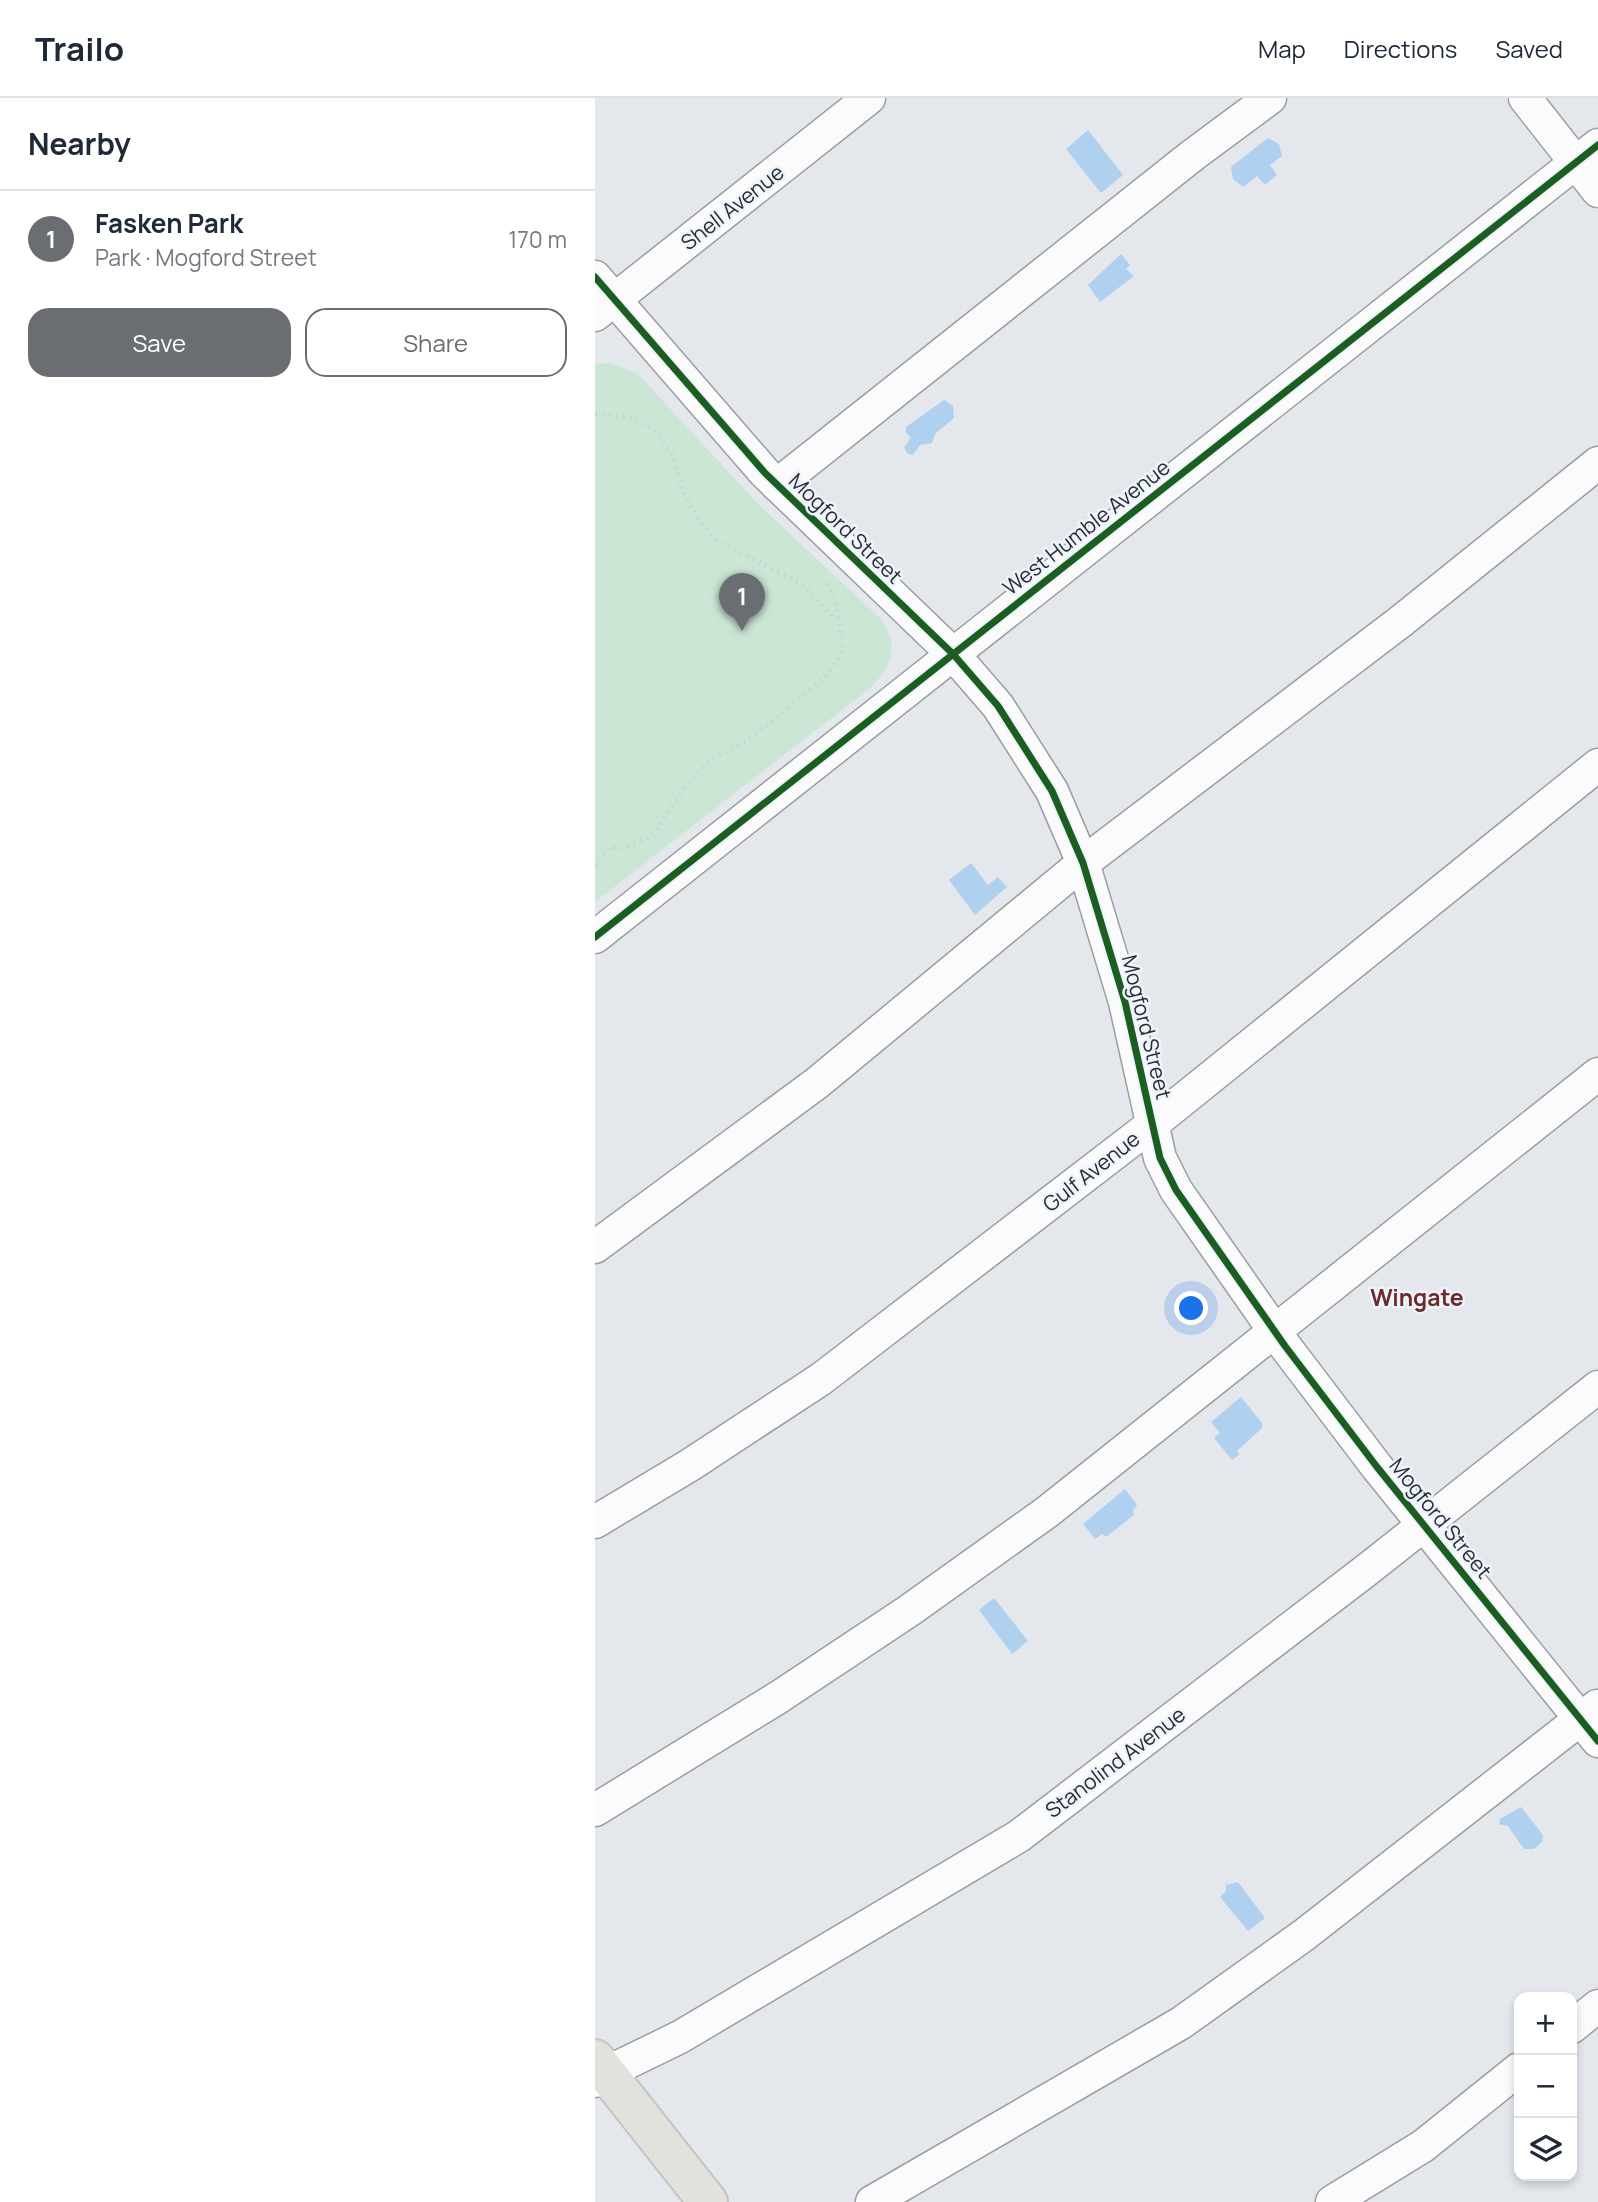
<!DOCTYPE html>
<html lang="en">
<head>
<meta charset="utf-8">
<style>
	body { margin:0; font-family:Manrope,sans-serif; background:#f2f2f3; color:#1f2937 }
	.controls { position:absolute; right:21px; bottom:21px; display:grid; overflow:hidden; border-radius:14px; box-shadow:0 4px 10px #0003 }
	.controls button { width:63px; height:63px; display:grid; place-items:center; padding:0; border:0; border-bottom:2px solid #e0e1e3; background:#fff; color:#1f2937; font:35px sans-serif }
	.you { position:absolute; left:597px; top:1211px; width:24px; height:24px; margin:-18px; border:5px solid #fff; border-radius:50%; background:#1a73e8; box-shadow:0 0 0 10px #1a73e833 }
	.badge { display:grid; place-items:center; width:46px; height:46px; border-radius:50%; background:#6a6d71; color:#fff; font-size:23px; font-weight:700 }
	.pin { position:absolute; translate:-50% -58px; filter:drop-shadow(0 2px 4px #0008) }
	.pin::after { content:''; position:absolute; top:37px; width:24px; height:21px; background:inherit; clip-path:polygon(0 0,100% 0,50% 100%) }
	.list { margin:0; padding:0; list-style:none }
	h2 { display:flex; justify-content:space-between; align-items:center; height:91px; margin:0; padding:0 28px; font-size:30px }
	h2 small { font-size:23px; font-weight:400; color:#747a83 }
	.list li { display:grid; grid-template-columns:46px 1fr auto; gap:21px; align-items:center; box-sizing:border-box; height:98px; padding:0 28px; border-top:2px solid #e0e1e3 }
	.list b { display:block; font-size:26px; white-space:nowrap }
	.list p { margin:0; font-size:23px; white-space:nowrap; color:#747a83 }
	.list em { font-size:23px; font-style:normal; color:#747a83 }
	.actions { display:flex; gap:14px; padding:21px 28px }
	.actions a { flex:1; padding:16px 0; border:2px solid #6a6d71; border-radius:21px; text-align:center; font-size:24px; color:#6a6d71 }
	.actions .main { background:#6a6d71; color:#fff }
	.icon { flex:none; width:38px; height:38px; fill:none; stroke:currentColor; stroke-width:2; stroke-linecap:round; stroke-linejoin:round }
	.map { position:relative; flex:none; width:1003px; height:2104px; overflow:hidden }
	header { display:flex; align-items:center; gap:42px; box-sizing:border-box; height:98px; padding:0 35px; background:#fff; border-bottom:2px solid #e0e1e3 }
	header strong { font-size:33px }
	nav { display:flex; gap:38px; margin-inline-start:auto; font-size:24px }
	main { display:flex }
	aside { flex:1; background:#fff }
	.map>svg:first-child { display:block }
	.green { fill:#cce6d6 }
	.water { fill:#afd1ef }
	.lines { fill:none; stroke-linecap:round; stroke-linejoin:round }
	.minor-casing { stroke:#9a9da0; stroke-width:35 }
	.major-casing { stroke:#c3c4c6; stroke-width:42 }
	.path { stroke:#d1d3d4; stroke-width:4.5; stroke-dasharray:2 5; stroke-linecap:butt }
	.minor { stroke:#fbfbfc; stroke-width:32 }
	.major { stroke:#e3e1dc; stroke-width:38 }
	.cycleway-casing { stroke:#edf4fc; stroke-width:11 }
	.cycleway { stroke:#1b5e20; stroke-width:7 }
	.labels { text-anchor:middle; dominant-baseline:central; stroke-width:5; stroke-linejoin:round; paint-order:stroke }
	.street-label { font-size:21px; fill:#292b2f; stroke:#edf4fc }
	.neighbourhood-label { font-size:23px; font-weight:bold; fill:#6f2929; stroke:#edf4fc }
</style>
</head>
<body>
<header>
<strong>Trailo</strong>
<nav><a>Map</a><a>Directions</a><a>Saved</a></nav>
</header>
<main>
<aside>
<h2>Nearby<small></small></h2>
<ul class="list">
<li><span class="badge">1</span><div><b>Fasken Park</b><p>Park · Mogford Street</p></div><em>170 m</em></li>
</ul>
<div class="actions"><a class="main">Save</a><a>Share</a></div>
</aside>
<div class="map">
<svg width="1003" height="2104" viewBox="0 0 1003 2104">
	<rect width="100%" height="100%" fill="#e4e7ec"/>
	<path class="green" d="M 14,265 L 42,275 L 164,407 L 286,521 C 306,548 296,570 274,591 L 0,804 L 0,266 Z"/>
	<g class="water">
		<polygon points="493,32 528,77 506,95 471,51"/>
		<polygon points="673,40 684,46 687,58 675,67 682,77 670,87 662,78 648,89 638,81 636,69"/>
		<polygon points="526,156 535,167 531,171 539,178 505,204 493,187"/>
		<polygon points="349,302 358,308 359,320 340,336 337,345 325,347 318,357 312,355 309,349 316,340 311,335 311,329"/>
		<polygon points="376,765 393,787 403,779 412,789 380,817 354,782"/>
		<polygon points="646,1299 667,1325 667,1330 642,1353 644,1357 637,1362 619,1340 625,1335 616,1324"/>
		<polygon points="530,1391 542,1407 538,1412 539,1417 511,1439 507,1436 500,1441 488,1426"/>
		<polygon points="399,1500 433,1543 417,1556 384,1512"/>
		<polygon points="926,1709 948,1737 947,1744 939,1751 929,1751 913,1728 904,1726 905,1721"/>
		<polygon points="643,1784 670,1820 653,1833 625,1799 631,1793 631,1787"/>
	</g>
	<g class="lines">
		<defs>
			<g id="minor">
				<polyline points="930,0 1003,93"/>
				<polyline points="0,179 170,375 358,556 403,608 457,693 488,765 530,904 565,1060 581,1092 690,1248 782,1369 1003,1643"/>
				<polyline points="0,217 274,0"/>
				<polyline points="182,387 598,57 675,0"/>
				<polyline points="0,839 1003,47"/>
				<polyline points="0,1149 222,985 488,765 805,524 1003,365"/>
				<polyline points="0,1424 95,1367 226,1281 559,1025 1003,667"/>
				<polyline points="0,1712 184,1599 315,1512 452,1414 1003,976"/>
				<polyline points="977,1929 1003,1908"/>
				<polyline points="0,1983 11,1975 85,1939 424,1738 773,1471 1003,1289"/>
				<polyline points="277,2104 586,1925 709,1837 1002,1608"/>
				<polyline points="737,2104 828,2048 924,1971"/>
			</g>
			<polyline id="major" points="0,1961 113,2104"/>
		</defs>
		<use href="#minor" class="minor-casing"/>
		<use href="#major" class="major-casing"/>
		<g class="path">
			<polyline points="0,316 33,319 59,332 77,356 87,391 104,422 122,442 209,487 240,522"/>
			<path d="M 0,768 L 14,749 L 26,750 L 57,739 C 68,718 101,673 120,659 C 126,655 134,654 140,650 C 162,636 236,580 245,558 C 251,544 238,494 232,480"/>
		</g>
		<use href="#minor" class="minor"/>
		<use href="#major" class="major"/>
		<defs>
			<g id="cycleway">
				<polyline points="0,179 170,375 358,556 403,608 457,693 488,765 530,904 565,1060 581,1092 690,1248 782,1369 1003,1643"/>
				<polyline points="0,839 1003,47"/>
			</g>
		</defs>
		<use href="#cycleway" class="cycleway-casing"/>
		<use href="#cycleway" class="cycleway"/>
	</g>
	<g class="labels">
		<g class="street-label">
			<text transform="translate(137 109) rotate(-38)">Shell Avenue</text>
			<text transform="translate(491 429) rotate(-38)">West Humble Avenue</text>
			<text transform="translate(251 430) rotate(44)">Mogford Street</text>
			<text transform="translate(552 929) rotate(76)">Mogford Street</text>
			<text transform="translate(496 1073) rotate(-38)">Gulf Avenue</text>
			<text transform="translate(846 1420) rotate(51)">Mogford Street</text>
			<text transform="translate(520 1664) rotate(-37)">Stanolind Avenue</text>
		</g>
		<g class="neighbourhood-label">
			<text x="822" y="1199">Wingate</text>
		</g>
	</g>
</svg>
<div class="controls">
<button>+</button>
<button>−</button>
<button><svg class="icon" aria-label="layers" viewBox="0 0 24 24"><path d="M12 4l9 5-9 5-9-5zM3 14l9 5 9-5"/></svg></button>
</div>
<div class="you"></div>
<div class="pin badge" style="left:147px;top:533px">1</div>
</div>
</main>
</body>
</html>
